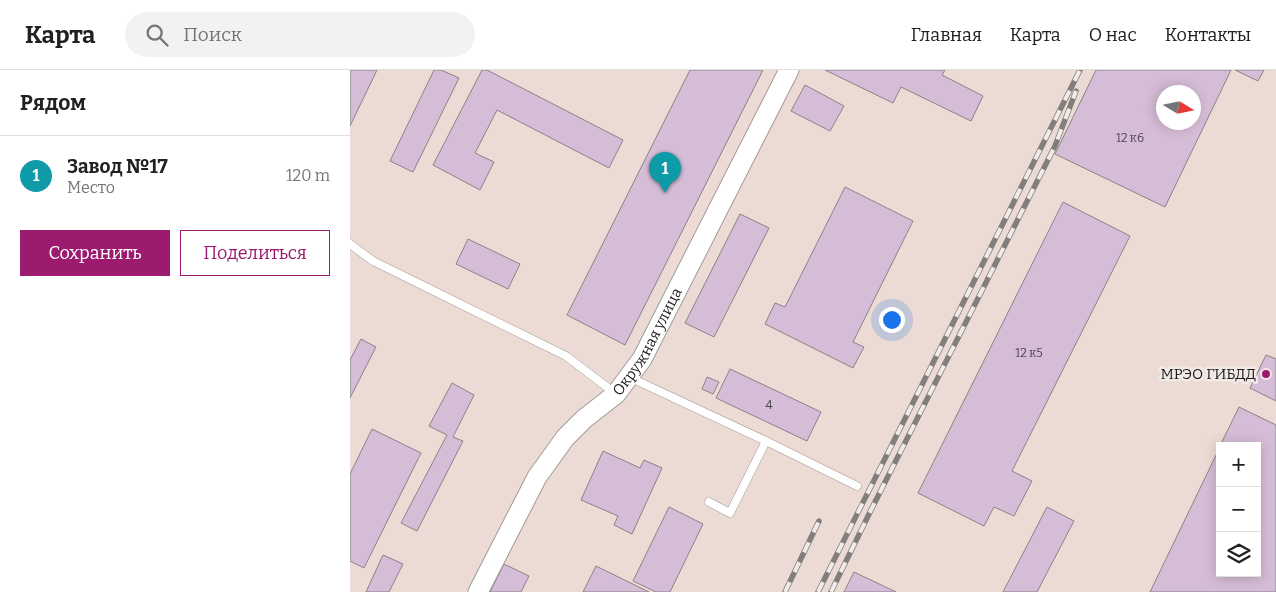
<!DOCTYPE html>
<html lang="ru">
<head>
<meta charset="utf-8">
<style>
	body { margin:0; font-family:Bitter,serif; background:#f2f2f2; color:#202124 }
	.controls { position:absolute; right:15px; bottom:15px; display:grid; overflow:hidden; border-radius:0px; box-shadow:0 2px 12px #0003 }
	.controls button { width:45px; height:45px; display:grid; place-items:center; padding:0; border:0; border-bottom:1px solid #e0e0e0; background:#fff; color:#202124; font:25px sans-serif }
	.compass { position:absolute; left:806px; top:15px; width:45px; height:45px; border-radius:50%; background:#fff; box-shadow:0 2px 12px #0003; rotate:100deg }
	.you { position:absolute; left:541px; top:249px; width:18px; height:18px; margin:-12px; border:4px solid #fff; border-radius:50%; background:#1a73e8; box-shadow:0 0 0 8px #1a73e833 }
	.badge { display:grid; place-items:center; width:32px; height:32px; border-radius:50%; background:#9c1b6e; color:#fff; font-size:16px; font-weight:700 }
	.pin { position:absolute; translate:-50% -41px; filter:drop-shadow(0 1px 2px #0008) }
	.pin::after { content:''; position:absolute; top:26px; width:18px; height:15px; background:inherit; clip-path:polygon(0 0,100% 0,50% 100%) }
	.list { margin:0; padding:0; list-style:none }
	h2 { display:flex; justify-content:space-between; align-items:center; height:65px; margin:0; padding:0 20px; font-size:21px }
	h2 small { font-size:16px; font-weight:400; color:#757577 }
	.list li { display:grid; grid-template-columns:32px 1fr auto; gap:15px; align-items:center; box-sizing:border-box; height:80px; padding:0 20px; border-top:1px solid #e0e0e0 }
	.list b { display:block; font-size:19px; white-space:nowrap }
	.list p { margin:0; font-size:16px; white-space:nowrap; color:#757577 }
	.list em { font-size:16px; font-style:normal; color:#757577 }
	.actions { display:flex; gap:10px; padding:15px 20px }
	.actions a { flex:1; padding:11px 0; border:1px solid #9c1b6e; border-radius:0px; text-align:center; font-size:18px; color:#9c1b6e }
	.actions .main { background:#9c1b6e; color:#fff }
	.icon { flex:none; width:28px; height:28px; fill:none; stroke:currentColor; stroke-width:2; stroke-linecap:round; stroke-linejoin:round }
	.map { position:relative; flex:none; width:926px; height:522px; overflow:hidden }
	header { display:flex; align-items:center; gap:30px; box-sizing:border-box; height:70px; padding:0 25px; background:#fff; border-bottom:1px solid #e0e0e0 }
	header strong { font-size:24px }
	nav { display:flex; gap:28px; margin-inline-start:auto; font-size:18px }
	.search { width:350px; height:45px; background:#f2f2f2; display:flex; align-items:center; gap:12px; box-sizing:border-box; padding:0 18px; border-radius:28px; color:#757577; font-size:19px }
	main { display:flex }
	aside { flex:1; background:#fff }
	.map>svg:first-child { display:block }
	.built { fill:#ebdbd4; fill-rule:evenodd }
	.building { fill:#d6bdd7; stroke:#878388; fill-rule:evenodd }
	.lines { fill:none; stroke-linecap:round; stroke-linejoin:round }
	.service-casing { stroke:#a29b98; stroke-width:9 }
	.tertiary-casing { stroke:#a29b98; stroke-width:21 }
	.service { stroke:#fff; stroke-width:8 }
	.tertiary { stroke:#fff; stroke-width:19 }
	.rail-casing { stroke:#827e7b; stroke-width:5.5 }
	.rail { stroke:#f1eae6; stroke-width:4; stroke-dasharray:11; stroke-linecap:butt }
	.poi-dot { fill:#9c1b6e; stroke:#f1eae6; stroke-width:2 }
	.labels { text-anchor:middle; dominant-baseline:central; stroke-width:5; stroke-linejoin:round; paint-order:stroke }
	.number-label { font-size:12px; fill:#4e464b }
	.street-label { font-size:15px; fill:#201e1c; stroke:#f1eae6 }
	.poi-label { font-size:15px; fill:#201e1c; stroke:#f1eae6; text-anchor:end }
</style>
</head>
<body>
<header>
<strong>Карта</strong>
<div class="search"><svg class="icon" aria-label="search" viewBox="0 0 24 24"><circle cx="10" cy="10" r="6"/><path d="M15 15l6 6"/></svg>Поиск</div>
<nav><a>Главная</a><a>Карта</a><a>О нас</a><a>Контакты</a></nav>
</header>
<main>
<aside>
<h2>Рядом<small></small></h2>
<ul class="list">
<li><span class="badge" style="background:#0f9aa8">1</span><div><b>Завод №17</b><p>Место</p></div><em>120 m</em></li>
</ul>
<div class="actions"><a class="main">Сохранить</a><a>Поделиться</a></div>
</aside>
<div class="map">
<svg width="926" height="522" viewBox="0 0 926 522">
	<rect width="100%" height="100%" fill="#f1eae6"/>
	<path class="built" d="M 0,0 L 926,0 L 926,522 L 0,522 ZM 814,22 L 844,22 L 844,52 L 814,52 ZM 870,376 L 907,376 L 907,503 L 870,503 Z"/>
	<g class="building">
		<polygon points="0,0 27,0 0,56"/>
		<polygon points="84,0 91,0 109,8 63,102 40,91"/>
		<polygon points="132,0 137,0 273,70 259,98 147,40 125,83 144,92 130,120 83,95"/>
		<polygon points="340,0 413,0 275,275 217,245"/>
		<polygon points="475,0 595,0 592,5 633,26 621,51 551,17 543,33"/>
		<path d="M 746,0 L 881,0 L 815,137 L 705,84 ZM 814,22 L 844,22 L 844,52 L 814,52 Z"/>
		<polygon points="885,0 914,0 908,11"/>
		<polygon points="455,15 494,36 480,61 441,41"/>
		<polygon points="495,117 563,151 503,272 514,277 503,298 415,254 425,233 435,237"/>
		<polygon points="713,132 780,166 662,401 682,411 664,446 644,437 634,456 568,423"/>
		<polygon points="390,144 419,158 364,267 335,253"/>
		<polygon points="118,169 170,194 158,219 106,194"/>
		<polygon points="11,269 26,277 0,328 0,290"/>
		<polygon points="916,285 926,289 926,331 900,318"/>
		<polygon points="380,299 471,342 457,371 366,328"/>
		<polygon points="357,307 369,312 363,324 352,319"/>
		<polygon points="102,313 124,325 103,367 113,371 67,461 51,453 97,365 79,356"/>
		<polygon points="889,337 926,355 926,522 800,522 870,377 870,503 907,503 907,376 870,376"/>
		<polygon points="22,359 71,383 14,498 0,491 0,404"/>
		<polygon points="253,381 290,398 294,390 312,398 282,464 264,455 268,446 231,430"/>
		<polygon points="319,437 353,454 320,522 306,522 283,511"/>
		<polygon points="697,437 724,451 687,522 653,522"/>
		<polygon points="33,485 53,494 39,522 16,522"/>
		<polygon points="154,494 179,506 171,522 140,522"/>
		<polygon points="246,496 299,522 233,522"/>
		<polygon points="504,502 546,522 494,522"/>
	</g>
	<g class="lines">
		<defs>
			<g id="service">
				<polyline points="0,174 23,191 216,286 266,324"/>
				<polyline points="279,307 416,371 507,416"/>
				<polyline points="359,432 380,443 416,371"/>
			</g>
			<g id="tertiary">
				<path id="s1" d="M 128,522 L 187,407 L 215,368 L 234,349 L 266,324 L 292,289 L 439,0"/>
			</g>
		</defs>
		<use href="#service" class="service-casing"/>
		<use href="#tertiary" class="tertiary-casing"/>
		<use href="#service" class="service"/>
		<use href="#tertiary" class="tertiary"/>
		<defs>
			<g id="rail">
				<polyline points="435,522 469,451"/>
				<polyline points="468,522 730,0"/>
				<polyline points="481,522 521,440 705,76 726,21"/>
			</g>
		</defs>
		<use href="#rail" class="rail-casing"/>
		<use href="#rail" class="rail"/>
	</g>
	<circle class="poi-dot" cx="916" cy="304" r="5"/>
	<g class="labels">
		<g class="number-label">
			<text x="780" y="68">12 к6</text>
			<text x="679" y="283">12 к5</text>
			<text x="419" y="335">4</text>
		</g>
		<g class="street-label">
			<text stroke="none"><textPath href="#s1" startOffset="306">Окружная улица</textPath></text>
		</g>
		<g class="poi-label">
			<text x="906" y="304">МРЭО ГИБДД</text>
		</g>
	</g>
</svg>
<div class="controls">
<button>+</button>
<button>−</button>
<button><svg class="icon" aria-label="layers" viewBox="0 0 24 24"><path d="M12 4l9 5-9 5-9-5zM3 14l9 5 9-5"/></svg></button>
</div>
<svg class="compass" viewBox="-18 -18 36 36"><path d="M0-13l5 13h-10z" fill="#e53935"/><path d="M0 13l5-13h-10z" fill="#757577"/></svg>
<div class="you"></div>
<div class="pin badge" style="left:315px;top:123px;background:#0f9aa8">1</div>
</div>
</main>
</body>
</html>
